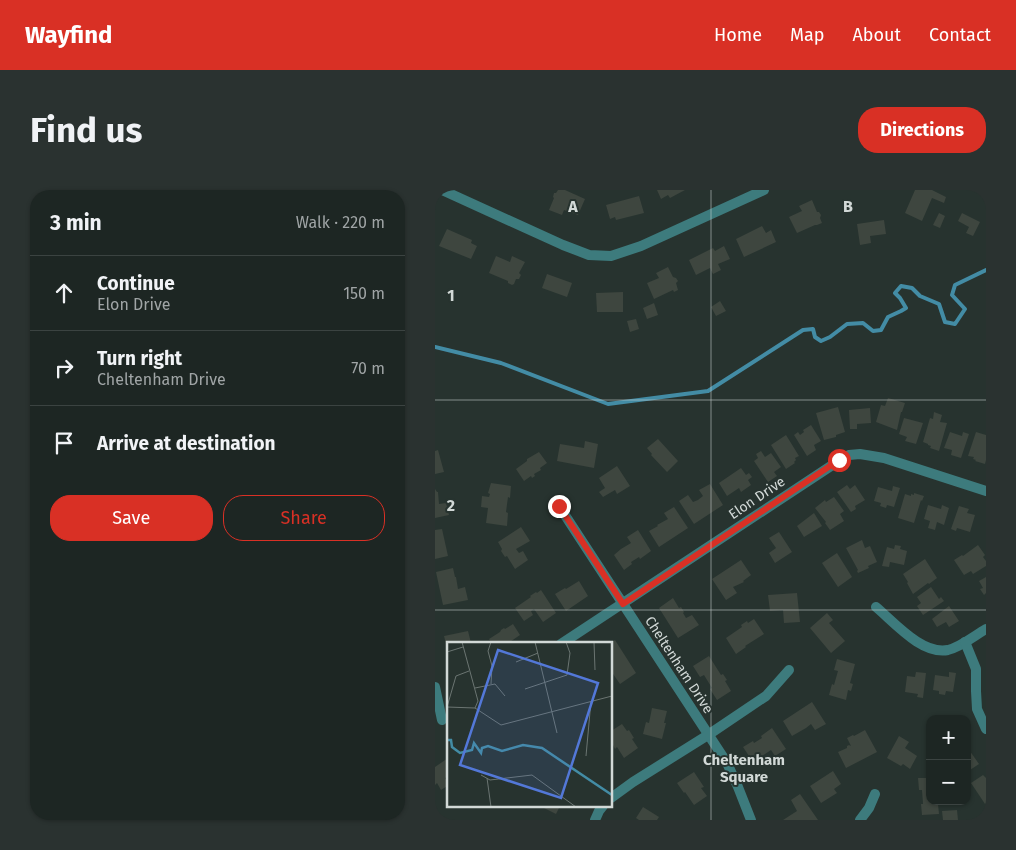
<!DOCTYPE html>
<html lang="en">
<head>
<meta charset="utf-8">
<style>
	body { margin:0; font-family:"Fira Sans",sans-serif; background:#2a3230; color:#f1f3f6 }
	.controls { position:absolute; right:15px; bottom:15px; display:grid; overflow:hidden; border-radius:10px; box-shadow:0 1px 4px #0004 }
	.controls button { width:45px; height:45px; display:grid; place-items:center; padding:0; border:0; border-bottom:1px solid #3b4341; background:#1d2623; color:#f1f3f6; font:25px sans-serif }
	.stop { position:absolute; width:15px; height:15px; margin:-11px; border:4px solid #d93025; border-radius:50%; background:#fff }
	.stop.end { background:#d93025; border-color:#fff; box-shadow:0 1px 5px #0008 }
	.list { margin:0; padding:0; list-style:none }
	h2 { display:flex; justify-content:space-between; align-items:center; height:65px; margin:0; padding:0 20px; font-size:21px }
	h2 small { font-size:16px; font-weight:400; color:#a0a5a6 }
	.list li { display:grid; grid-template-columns:32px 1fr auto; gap:15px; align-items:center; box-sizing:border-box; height:75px; padding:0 20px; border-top:1px solid #3b4341 }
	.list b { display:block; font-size:19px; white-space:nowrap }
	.list p { margin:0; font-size:16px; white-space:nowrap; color:#a0a5a6 }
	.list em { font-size:16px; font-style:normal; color:#a0a5a6 }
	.actions { display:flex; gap:10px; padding:15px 20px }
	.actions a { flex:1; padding:11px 0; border:1px solid #d93025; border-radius:20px; text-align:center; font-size:18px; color:#d93025 }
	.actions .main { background:#d93025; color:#fff }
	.icon { flex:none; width:28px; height:28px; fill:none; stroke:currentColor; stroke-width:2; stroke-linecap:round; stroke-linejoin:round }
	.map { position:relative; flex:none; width:551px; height:630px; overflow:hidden; border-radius:20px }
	header { display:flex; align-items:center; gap:30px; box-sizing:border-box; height:70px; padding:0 25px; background:#d93025; color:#fff }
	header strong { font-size:24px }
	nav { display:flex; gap:28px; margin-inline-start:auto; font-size:18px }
	.intro { display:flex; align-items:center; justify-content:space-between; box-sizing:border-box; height:120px; padding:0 30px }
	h1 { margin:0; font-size:35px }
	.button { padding:12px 22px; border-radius:20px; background:#d93025; color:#fff; font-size:18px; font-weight:700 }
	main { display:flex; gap:30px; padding:0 30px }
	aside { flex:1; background:#1d2623; border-radius:20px; box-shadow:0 1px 4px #0004 }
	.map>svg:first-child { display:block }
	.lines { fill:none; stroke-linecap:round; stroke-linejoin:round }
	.stream { stroke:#438ca5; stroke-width:4 }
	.building { fill:#3e463f }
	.minor { stroke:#3d7b7d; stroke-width:10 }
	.route { stroke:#d93025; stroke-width:6 }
	.grid { fill:none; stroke:#d2d9d7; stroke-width:1; stroke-opacity:0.55 }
	.labels { text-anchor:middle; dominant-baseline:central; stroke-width:4; stroke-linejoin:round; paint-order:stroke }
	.street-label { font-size:14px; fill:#d2d9d7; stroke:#27332f }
	.neighbourhood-label { font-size:15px; font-weight:bold; fill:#d2d9d7; stroke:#27332f }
	.inset-river { fill:none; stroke:#438ca5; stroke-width:2.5 }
	.inset-road { fill:none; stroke:#6b7572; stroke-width:1 }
	.view { fill:#5378d8; fill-opacity:0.15; stroke:#5378d8; stroke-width:2.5 }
	.inset-edge { fill:none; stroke:#d2d9d7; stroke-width:2.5 }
	.grid-label { font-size:16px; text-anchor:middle; font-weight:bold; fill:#d2d9d7; stroke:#27332f; stroke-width:4; stroke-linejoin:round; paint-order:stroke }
</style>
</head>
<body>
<header>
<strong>Wayfind</strong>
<nav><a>Home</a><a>Map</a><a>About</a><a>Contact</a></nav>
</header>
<div class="intro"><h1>Find us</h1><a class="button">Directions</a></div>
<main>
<aside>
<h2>3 min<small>Walk · 220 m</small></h2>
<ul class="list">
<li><svg class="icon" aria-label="ahead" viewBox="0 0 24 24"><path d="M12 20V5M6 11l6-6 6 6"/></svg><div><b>Continue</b><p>Elon Drive</p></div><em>150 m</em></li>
<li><svg class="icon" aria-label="right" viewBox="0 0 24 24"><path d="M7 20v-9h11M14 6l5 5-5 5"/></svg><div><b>Turn right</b><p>Cheltenham Drive</p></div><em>70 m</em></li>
<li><svg class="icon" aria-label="arrive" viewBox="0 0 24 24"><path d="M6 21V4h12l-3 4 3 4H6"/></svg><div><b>Arrive at destination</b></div></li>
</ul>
<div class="actions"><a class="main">Save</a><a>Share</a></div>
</aside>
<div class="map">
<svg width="551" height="630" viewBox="0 0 551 630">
	<rect width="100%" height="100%" fill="#27332f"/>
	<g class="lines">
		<polyline class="stream" points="0,157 66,173 173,214 273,201 368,140 378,139 380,147 386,151 395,147 412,134 428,133 438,141 446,140 453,127 466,121 471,118 465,108 460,103 466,96 477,98 485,106 504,114 510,132 520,134 530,119 517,105 520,95 551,80"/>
	</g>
	<g class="building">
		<polygon points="123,0 130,0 150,9 143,25 129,20 127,25 114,20 119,8 118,7 119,3 121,3"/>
		<polygon points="222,0 250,0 235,8 233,5 226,9"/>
		<polygon points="480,0 497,0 511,7 509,13 497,8 487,31 470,23"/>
		<polygon points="204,6 209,23 181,30 180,27 175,29 171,15"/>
		<polygon points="377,10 382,22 384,22 386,25 385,28 387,33 382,35 380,35 362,43 354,27 367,21 364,16"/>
		<polygon points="504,23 510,26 505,38 498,35"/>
		<polygon points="527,23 545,32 538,46 531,43 534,37 523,31"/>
		<polygon points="449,30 451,44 435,46 436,53 425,55 422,34"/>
		<polygon points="327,36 331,43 336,40 341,52 309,67 301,49"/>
		<polygon points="12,39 37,50 36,53 42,56 36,69 4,56"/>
		<polygon points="289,56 295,69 283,74 286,80 278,84 275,78 261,85 254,70 278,58 280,61"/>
		<polygon points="61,66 75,72 77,66 90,72 84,83 86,85 84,89 81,89 79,94 77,95 73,93 73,91 54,83"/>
		<polygon points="233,77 238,87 241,88 243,91 241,93 243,100 239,102 238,100 219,109 212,93 224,88 221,83"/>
		<polygon points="112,84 137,93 132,107 107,98"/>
		<polygon points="188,102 188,122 162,122 161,103"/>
		<polygon points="285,111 291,121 281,126 276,117"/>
		<polygon points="219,113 223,125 212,129 208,118"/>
		<polygon points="201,129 204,139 195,142 192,131"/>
		<polygon points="453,208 470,213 467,222 466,222 462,240 441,232 446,215 450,216"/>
		<polygon points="403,217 410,242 401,245 401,247 389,250 381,223"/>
		<polygon points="435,218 436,233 422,234 422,239 415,239 414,220"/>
		<polygon points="499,222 507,225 505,232 512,233 504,261 495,258 496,256 493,255 493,254 488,252 495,228 498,229"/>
		<polygon points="469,228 488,233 481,254 470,251 472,247 464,244"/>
		<polygon points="376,235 386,251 379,255 381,260 372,266 359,245 363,242 365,245 369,242 368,240"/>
		<polygon points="515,242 527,246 528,242 534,244 526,268 516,265 517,260 509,258"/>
		<polygon points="541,242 551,245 551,270 550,274 540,271 541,270 538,269 539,267 533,266"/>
		<polygon points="351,245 364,266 360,268 361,270 359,272 360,273 351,279 336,255"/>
		<polygon points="223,249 243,271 232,282 216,265 217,264 212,258"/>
		<polygon points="150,251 163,254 159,278 122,271 125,254 149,258"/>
		<polygon points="3,260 9,282 0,284 0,261"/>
		<polygon points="326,261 330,267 336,263 346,277 339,282 342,286 333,292 319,271 323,268 321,264"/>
		<polygon points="104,262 112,273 105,278 106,280 99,284 100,286 97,288 96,286 89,291 81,279 92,271 92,269"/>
		<polygon points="182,276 195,296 182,304 180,300 168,307 164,302 170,298 164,288"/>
		<polygon points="306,278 311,285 314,283 317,287 313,290 316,295 306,302 304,298 292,306 284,293"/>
		<polygon points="56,293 76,296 75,308 73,307 71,322 73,323 72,336 51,333 53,318 46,317 47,306 54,307 55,304 53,303"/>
		<polygon points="275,294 288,315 259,334 244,311 253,305 258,312 263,310 268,306 264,300"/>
		<polygon points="412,295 415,299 420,295 430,310 420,316 421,319 416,322 402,302"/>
		<polygon points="458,296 465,298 459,317 452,315 451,318 445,316 446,313 439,311 443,297 457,301"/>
		<polygon points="0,299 2,302 3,302 4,314 11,313 14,325 0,328"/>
		<polygon points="479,303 489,306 487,311 486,310 479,333 463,328 470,304 476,306 476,304 479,305"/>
		<polygon points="399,307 409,321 405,324 409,331 395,340 390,333 391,332 380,318 390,310 391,312"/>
		<polygon points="493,315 506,319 507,315 514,318 509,335 502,332 500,340 493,338 495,331 489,329"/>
		<polygon points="524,316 534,319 532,323 540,325 535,342 522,338 521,341 516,339"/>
		<polygon points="239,317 253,338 224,357 214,341 223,336 222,335 233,329 229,323"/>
		<polygon points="379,323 387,336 369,347 362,336"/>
		<polygon points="86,337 95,351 81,359 84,363 88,361 93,370 80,379 72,366 70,367 66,361 67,359 63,352"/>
		<polygon points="7,339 13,366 0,369 0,340"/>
		<polygon points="203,340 216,361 205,369 204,367 196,372 197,374 189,380 179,365 186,359 196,353 192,347"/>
		<polygon points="344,342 357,362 340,373 334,363 341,358 334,348"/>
		<polygon points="427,350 430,358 435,356 442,372 433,376 434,378 423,383 422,381 423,380 411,358"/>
		<polygon points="460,355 466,356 465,359 472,361 469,375 455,372 454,377 447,376 452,357 459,359"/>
		<polygon points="543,355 550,365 548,367 551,371 551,376 538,384 536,381 529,385 519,370 527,365 528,366"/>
		<polygon points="402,363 417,387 403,397 387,373"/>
		<polygon points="490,369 502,388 494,394 493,393 478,404 472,393 473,392 468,384"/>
		<polygon points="306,370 316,385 308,391 309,392 298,397 302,403 291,410 277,389"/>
		<polygon points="18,378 20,387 21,387 23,399 30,397 33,410 8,415 1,382"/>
		<polygon points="551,387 551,403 549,405 545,399 548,398 544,391"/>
		<polygon points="144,391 153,406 131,421 120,404 130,398 131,399"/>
		<polygon points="496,397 504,409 506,407 509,411 488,425 482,416 486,413 482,407"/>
		<polygon points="106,400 121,423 108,432 99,419 96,421 98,425 89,431 80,418 96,407 95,406 101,402 102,403"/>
		<polygon points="362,403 365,432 349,433 348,420 335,421 333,405"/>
		<polygon points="238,408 244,418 246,417 249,422 248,423 251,428 257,425 264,435 243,448 224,418"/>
		<polygon points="514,416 524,431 514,437 511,432 502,437 497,429"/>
		<polygon points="392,423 398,430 394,433 410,451 396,463 375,438"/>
		<polygon points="319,429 329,444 310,456 311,457 301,464 291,448 307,437 306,435 312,431 313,433"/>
		<polygon points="78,434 85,445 72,454 57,454 54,449 65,442 66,440 69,438 70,439"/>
		<polygon points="33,441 36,453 14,454 13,462 9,446"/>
		<polygon points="180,450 201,483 185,494 176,481 176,454 174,454"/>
		<polygon points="274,466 286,485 288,484 292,490 290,491 296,501 282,510 275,499 277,498 269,485 265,487 258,476"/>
		<polygon points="402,469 420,474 415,493 418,494 416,501 413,500 411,510 394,505 397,494 399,495 403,481 399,480"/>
		<polygon points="481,482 491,483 488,508 482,507 483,504 470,502 472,486 480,487"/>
		<polygon points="514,482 521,483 518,502 511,501 510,505 504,504 504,501 498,500 500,485 514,487"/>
		<polygon points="377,512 391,534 380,540 376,534 371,538 357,546 348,531"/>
		<polygon points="217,518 232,521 229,533 231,533 227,549 208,544 211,532 214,533"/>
		<polygon points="187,534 192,541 194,540 199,548 197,549 203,558 189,568 182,557 180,559 178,555 176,557 176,541"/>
		<polygon points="337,538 351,559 340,566 336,560 318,572 308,557 318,551 319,553 327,548 326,546"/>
		<polygon points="430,540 442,562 411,578 403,562 412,558 412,556 414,555 416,556 412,548 418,545 419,546"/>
		<polygon points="464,546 474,552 470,558 482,566 475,579 468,574 466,576 452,568"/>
		<polygon points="532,557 544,574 532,582"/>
		<polygon points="13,568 14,586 10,588 14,595 6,600 2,593 0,595 0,577"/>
		<polygon points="398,581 406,594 399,599 402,603 386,613 375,596"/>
		<polygon points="259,582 269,597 266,598 272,606 259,615 250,602 249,603 242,593"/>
		<polygon points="548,585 551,588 551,613 550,614 536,593"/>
		<polygon points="483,588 495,588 495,611 505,611 505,614 503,614 504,624 487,625 486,614 488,614 487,600 484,600"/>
		<polygon points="365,604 383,630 348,630 362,621 356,610"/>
		<polygon points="105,616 125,616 121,624"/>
		<polygon points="208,617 224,627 222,630 204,630 201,628"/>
		<polygon points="522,620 523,630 508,630 507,621"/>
	</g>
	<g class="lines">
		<g class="minor">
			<polyline points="7,0 128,55 154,65 176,66 206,56 329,0"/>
			<polyline points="124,316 292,573 303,597 316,630"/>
			<path d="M 441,417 C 460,433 487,465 513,460 C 526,457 539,446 551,439"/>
			<polyline points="530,452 541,479 541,501 542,519 551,539"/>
			<polyline points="126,454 405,270 414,265 425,264 449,268 551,301"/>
			<polyline points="0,497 7,530"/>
			<polyline points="176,608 198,592 273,545 331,506 354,480"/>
			<polyline points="160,630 164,621 168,616"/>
			<polyline points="425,630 434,618 440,604"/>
		</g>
	</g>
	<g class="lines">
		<polyline class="route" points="124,316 188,414 404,270"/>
	</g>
	<path class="grid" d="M 276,0 L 276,630M 0,210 L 551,210M 0,420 L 551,420"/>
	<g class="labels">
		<g class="street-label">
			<text transform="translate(322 308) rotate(-34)">Elon Drive</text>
			<text transform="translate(244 475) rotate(57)">Cheltenham Drive</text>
		</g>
		<g class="neighbourhood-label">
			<text x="309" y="570">Cheltenham<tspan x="309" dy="17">Square</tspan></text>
		</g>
	</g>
	<g transform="translate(12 452)">
		<rect width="165" height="165" fill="#27332f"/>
		<path class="inset-river" d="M 0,98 L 4,98 L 5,105 L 13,111 L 25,108 L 27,101 L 34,111 L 35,106 L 41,104 L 55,109 L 76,103 L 95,106 L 165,153"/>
		<path class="inset-road" d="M 15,0 L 31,59 L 28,66M 44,0 L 41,9 L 45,24 L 44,42M 88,0 L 110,91M 147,0 L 148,28M 0,10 L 16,5M 69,20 L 91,11M 28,46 L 48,42 L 58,54M 78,47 L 120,33 L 123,11 L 119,0M 0,65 L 28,66 L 54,83 L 165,54M 0,65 L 9,34 L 22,29M 139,114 L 144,59M 34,133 L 43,138 L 85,133 L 129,165M 40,136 L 44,165"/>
		<path class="view" d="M 51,8 L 151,41 L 114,156 L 13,123 Z"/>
		<rect width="165" height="165" class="inset-edge"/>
	</g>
	<g class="grid-label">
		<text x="138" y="22">A</text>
		<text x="413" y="22">B</text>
		<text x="16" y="111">1</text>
		<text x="16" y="321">2</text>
	</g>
</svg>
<div class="controls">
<button>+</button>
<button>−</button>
</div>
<div class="stop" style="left:404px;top:270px"></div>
<div class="stop end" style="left:124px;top:316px"></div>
</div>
</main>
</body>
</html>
